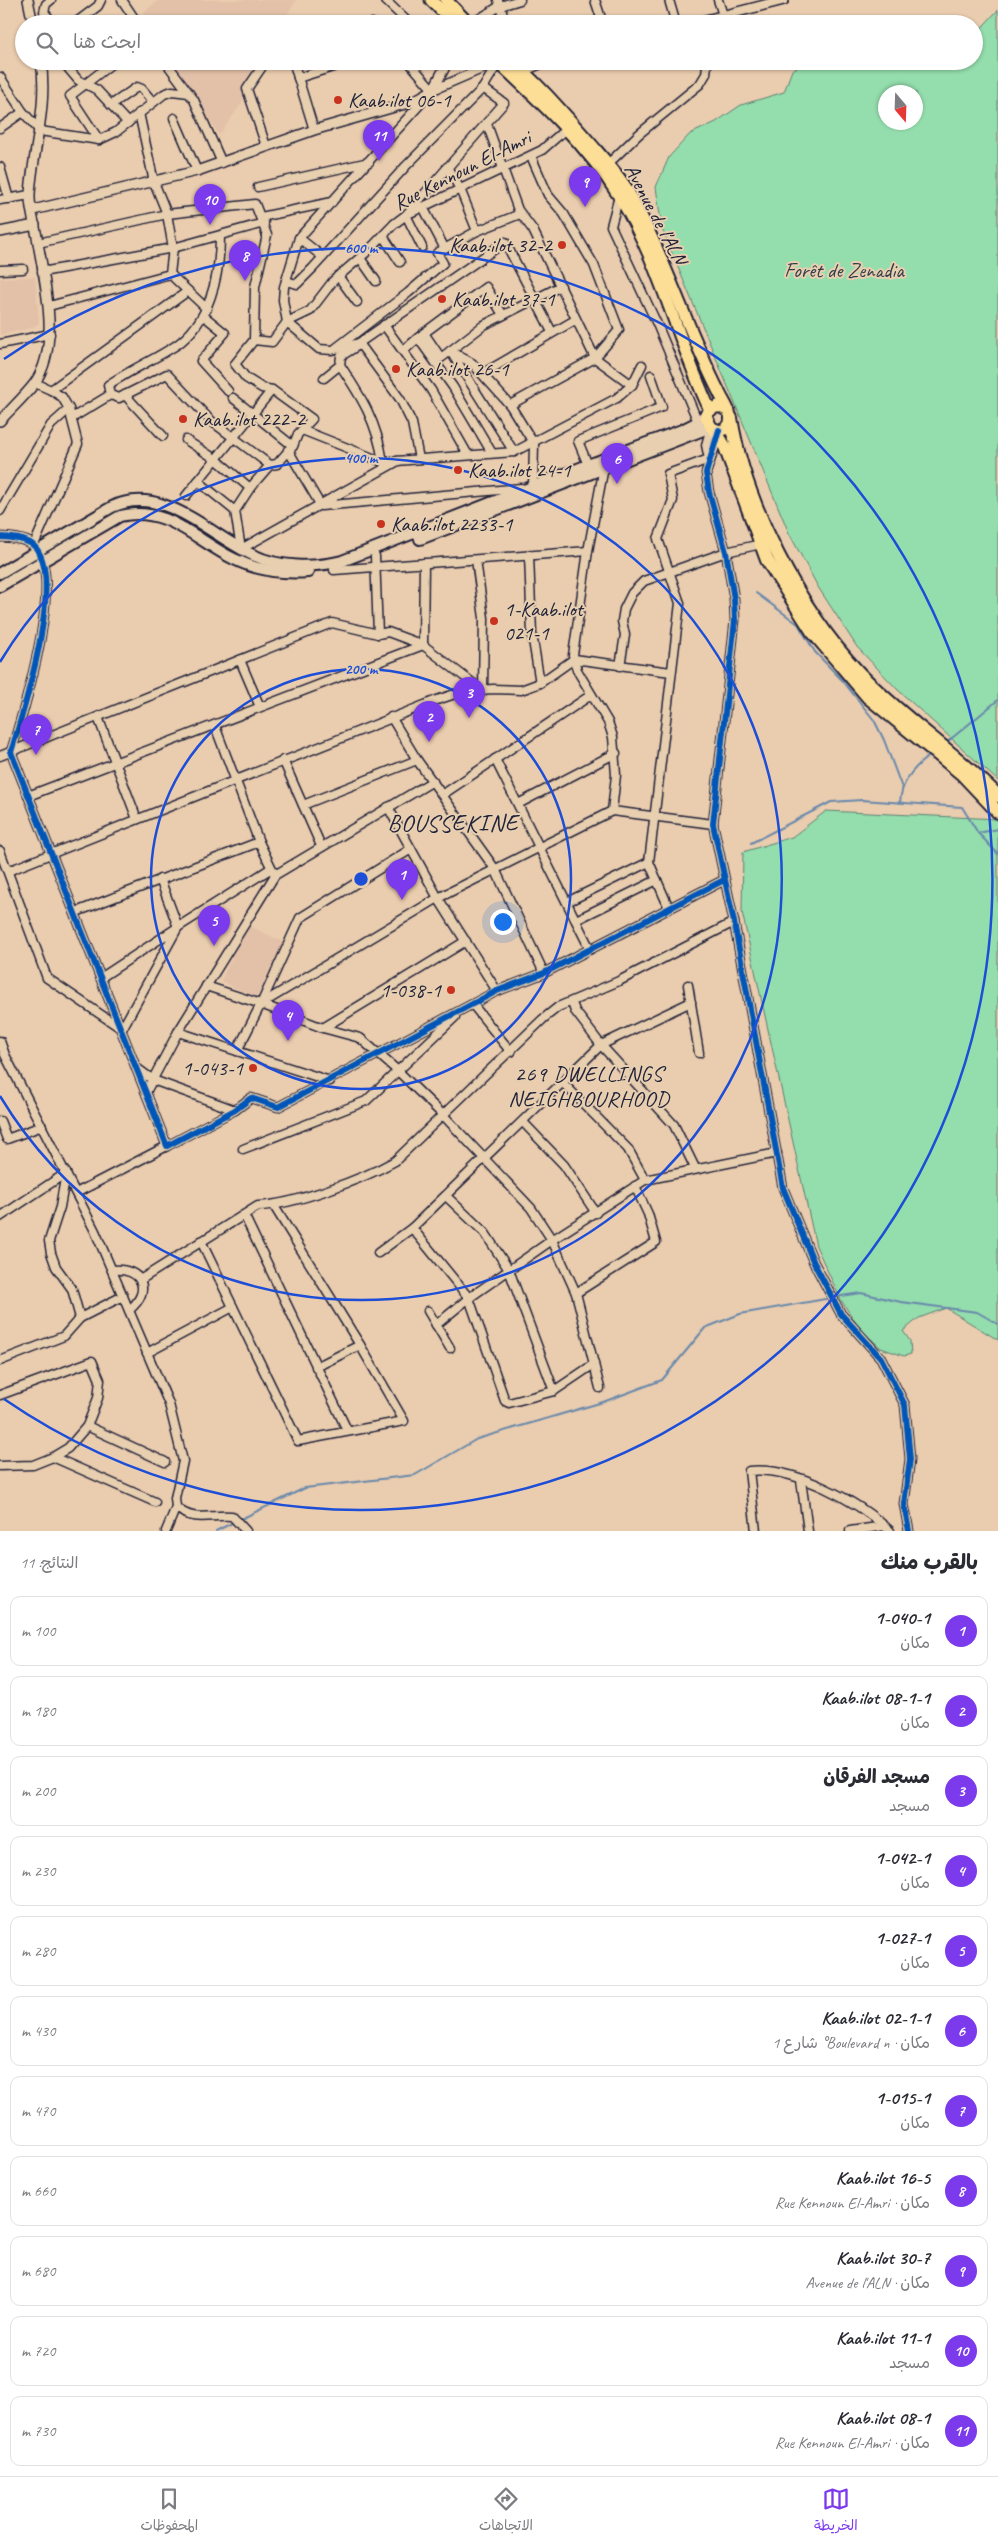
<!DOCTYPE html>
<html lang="ar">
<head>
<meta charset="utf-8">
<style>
	body { margin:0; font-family:Caveat,"Playpen Sans Arabic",sans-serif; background:#f2f2f3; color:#2b2b33; direction:rtl }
	.compass { position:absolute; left:878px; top:85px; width:45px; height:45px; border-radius:50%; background:#fff; box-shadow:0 1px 4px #0004; rotate:161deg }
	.you { position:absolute; left:502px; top:921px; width:18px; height:18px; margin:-12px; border:4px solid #fff; border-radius:50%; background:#1a73e8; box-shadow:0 0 0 8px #1a73e833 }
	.badge { display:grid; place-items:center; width:32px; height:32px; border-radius:50%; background:#7c3aed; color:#fff; font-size:16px; font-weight:700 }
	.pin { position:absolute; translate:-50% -41px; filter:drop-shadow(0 1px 2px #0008) }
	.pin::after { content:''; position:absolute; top:26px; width:18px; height:15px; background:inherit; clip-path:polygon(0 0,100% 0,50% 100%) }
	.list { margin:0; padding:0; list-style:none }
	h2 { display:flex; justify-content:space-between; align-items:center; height:65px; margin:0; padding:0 20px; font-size:21px }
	h2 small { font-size:16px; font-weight:400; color:#7c7c81 }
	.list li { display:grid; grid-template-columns:32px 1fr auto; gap:15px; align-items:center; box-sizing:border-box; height:70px; margin:0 10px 10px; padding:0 10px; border:1px solid #e1e1e2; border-radius:10px }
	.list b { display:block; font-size:19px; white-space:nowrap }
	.list p { margin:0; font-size:16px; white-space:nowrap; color:#7c7c81 }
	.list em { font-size:16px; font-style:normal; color:#7c7c81 }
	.icon { flex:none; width:28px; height:28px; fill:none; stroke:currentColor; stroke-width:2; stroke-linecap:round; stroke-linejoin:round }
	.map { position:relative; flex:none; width:998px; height:1531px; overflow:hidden; direction:ltr }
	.search { position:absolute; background:#fff; box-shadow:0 1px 4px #0004; left:15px; right:15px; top:15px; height:55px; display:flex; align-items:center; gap:12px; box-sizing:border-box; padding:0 18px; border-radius:28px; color:#7c7c81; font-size:19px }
	.sheet { height:945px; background:#fff }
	nav { display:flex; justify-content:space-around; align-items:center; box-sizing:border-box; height:70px; border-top:1px solid #e1e1e2; background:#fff; font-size:14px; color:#7c7c81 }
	nav a { display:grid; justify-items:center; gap:2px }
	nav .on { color:#7c3aed }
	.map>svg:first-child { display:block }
	.built { fill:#e3c0a8 }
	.green { fill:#94ddac; stroke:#5b8074; fill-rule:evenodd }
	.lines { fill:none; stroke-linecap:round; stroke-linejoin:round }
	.stream { stroke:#6989ac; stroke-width:2 }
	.minor-casing { stroke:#22223b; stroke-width:11 }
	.tertiary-casing { stroke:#22223b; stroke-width:12 }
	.secondary-casing { stroke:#22223b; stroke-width:14 }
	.primary-casing { stroke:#22223b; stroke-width:15 }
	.trunk-casing { stroke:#22223b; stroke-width:16 }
	.minor { stroke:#e7cfaf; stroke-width:8 }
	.tertiary { stroke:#e7cfaf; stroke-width:9 }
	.secondary { stroke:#e7cfaf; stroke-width:10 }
	.primary { stroke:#fdde96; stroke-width:11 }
	.trunk { stroke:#fdde96; stroke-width:12 }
	.cycleway-casing { stroke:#e7cfaf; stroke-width:9 }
	.cycleway { stroke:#0057b8; stroke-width:6 }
	.ring { fill:none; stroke:#1d4ed8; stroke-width:2.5 }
	.poi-dot { fill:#c8321e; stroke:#e7cfaf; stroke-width:2 }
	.labels { text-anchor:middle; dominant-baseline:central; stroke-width:4; stroke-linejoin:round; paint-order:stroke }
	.poi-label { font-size:21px; fill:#22223b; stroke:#e7cfaf; text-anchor:start }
	.street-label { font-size:21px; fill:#22223b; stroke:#e7cfaf }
	.park-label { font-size:21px; fill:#333e4c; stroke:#e7cfaf }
	.neighbourhood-label { font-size:22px; letter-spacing:1px; fill:#22223b; stroke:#e7cfaf }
	.quarter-label { font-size:24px; letter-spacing:1px; fill:#22223b; stroke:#e7cfaf }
	.centre { fill:#1d4ed8; stroke:#e7cfaf; stroke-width:2.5 }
	.ring-label { font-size:15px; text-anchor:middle; font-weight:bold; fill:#1d4ed8; stroke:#e7cfaf; stroke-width:4; stroke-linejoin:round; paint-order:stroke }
</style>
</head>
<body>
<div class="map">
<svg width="998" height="1531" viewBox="0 0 998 1531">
	<rect width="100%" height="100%" fill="#eaccae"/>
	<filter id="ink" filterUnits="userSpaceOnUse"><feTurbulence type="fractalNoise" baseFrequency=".02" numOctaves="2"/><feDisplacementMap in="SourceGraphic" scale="10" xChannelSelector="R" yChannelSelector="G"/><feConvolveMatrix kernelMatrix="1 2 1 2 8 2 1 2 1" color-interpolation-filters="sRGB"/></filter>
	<g filter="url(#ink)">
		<g class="built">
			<polygon points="160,0 296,0 281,24 150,24 143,12"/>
			<polygon points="173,61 258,61 244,85 242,103 219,135"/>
			<polygon points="35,277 39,323 34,327 0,335 0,278"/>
			<polygon points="247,925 283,942 257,998 221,981"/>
		</g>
		<g class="green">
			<path d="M 998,10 L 998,781 L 898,690 L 857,647 L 818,587 L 789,533 L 662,229 L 656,187 L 669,157 L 690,134 L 716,122 L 741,105 L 784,92 L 792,70 L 809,61 L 974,61 L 974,36 ZM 886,92 L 916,92 L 916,122 L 886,122 Z"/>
			<polygon points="826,811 998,819 998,1340 946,1308 919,1318 903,1331 910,1341 911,1354 904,1356 881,1348 860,1329 841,1300 816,1246 742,912 743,852 792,837"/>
		</g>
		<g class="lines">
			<g class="stream">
				<polyline points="756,593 798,624 815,652 842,680 874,720 884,740 902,788"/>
				<polyline points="946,743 998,700"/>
				<path d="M 900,803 C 901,782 913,768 930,755"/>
				<polyline points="978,833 998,829"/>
				<polyline points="751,843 831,802 862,800 962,807 978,833 998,854"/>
				<polyline points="835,1297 861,1293 901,1302 977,1312 998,1324"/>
				<polyline points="239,1520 305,1488 415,1475 477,1439 603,1402 662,1380 705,1328 740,1314 831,1298"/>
				<polyline points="216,1531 234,1522"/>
			</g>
			<defs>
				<g id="minor">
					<polyline points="51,0 46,4 44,12 54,24"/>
					<polyline points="122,0 138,24"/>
					<polyline points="385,0 410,24"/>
					<polyline points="498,0 506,24"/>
					<polyline points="595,0 603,24"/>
					<polyline points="669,0 676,24"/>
					<polyline points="718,0 723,15"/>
					<polyline points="372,23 373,24"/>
					<polyline points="74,24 98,6 101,0"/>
					<polyline points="471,24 500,6 520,0"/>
					<polyline points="590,24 602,20"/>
					<polyline points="62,61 78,80 97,90 128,123"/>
					<polyline points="165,61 194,100 222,163"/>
					<polyline points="293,61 314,130"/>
					<polyline points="408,61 433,90"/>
					<polyline points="498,62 433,90 299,238 284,287 283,300 287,322 319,349 332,350 359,343 505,242 552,332"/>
					<polyline points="0,77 23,112 40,131 99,140 116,132 164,94 172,91 189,93"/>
					<polyline points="298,78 352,61"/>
					<polyline points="111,105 137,87 142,89 153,102"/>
					<polyline points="139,113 154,182 167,214 173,248 170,274"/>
					<polyline points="174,118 197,171"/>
					<polyline points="487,124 518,210 533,230 595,358 632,385"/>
					<polyline points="0,128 23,112"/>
					<polyline points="99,140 70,96 115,61"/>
					<polyline points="266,146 247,89 266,61"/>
					<polyline points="608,164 639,134 700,84 706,74 707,65 703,61"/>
					<polyline points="0,167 9,199"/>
					<polyline points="447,167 460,189 477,231"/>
					<polyline points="258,187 369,162"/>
					<polyline points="619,196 611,226 657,324 698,422"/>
					<polyline points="0,200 30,195"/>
					<polyline points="423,207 445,249"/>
					<polyline points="261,217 332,202"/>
					<path d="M 220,236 C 220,275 210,323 175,346 C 153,360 129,371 108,385 L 110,395 L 119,398 L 167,374 L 210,420 L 270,465"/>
					<polyline points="383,236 400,262"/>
					<polyline points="299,238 323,257"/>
					<polyline points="38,243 167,214 255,204 267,235 255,287 254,340"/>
					<polyline points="422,247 406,215 504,103 483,88"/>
					<polyline points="360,258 376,281"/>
					<polyline points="0,270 23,269"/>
					<polyline points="42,272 173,248 264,223"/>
					<polyline points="338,276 357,302"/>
					<polyline points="286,281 297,284 313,268 406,166 483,88 498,63"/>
					<polyline points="49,306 170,274 207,309"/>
					<polyline points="204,316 225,333 201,361 228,391"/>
					<polyline points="384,325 431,390 468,455"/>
					<polyline points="424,333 486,287 503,315"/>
					<polyline points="359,343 400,399 412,423 419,459"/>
					<polyline points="0,344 50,334"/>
					<polyline points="336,348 408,293 443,263 437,253 477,231 520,214"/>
					<polyline points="403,351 418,338"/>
					<polyline points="450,351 472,363 510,405 534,444 533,486"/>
					<polyline points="451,352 514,452"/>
					<path d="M 340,365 C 362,398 377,422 383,462"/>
					<polyline points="482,374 575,320"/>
					<polyline points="324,378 340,365 341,356 357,346"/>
					<polyline points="35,383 51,390 188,291"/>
					<polyline points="125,395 163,436"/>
					<polyline points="233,398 293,446"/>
					<polyline points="510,405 595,358 619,330 594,265 564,214 548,195 531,156"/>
					<polyline points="72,418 110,395"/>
					<polyline points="302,430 383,462 514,452 617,398 632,385 642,365"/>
					<polyline points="719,435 706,473 709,492 726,552 734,599 735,620 713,824 734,922 783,1188 814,1263 841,1314 881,1358 905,1405 910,1459 904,1504 909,1531"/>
					<polyline points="186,440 217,460 250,488"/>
					<polyline points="288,450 321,506 521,488"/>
					<polyline points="492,453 453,387 418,338 424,333 441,358 484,325 561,286"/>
					<polyline points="709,459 706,445 711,427"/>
					<polyline points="398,461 241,549 235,511 250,488 270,465 277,464 293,446 298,434 312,419 272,390 262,388 246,378 235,364 254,340 272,342 287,322 310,311 333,281 369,250 394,224 406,215 542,150 566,129"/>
					<polyline points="588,465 578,441 662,407 651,375"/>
					<polyline points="604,467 588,551 573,655 577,670 608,722 613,737 616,775 612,811"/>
					<polyline points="198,481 235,511"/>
					<polyline points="186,496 272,390"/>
					<polyline points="0,511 51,425 69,409"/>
					<path d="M 0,537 C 9,537 26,539 33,545 C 67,574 23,713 11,752 L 167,1146 L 235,1110 L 251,1098 L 278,1107 L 497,991 L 544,973 L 724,880"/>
					<polyline points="34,545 78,444 69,409 62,397 51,390"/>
					<polyline points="529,555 532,634 540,683"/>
					<polyline points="375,556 378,634"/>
					<polyline points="476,560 484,618 483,691"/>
					<polyline points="334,570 588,551"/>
					<polyline points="240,660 260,707"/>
					<polyline points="620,666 625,635 622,621 624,609 632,593 644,581 726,552 761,544"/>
					<polyline points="98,717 137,819"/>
					<polyline points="391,717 417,760 495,869 544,973"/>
					<polyline points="215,726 259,842 275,875"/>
					<polyline points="0,756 332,623 378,634 388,632 423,645 483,691"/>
					<polyline points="495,759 590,949"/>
					<polyline points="283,760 321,846"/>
					<polyline points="442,795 591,695"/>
					<polyline points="28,796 423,645 424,563"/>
					<polyline points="518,804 616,753"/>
					<polyline points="303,805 417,760"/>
					<polyline points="388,807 438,898 497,991"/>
					<polyline points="0,851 47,978 122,1029 178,927 102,977"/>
					<polyline points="8,871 437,700 464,691 493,689 521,690 540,683 574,659 671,672"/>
					<polyline points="160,879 178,927 270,869"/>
					<polyline points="567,902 649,862"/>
					<polyline points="669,908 649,862 680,603 658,539 673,500 668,474 709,459"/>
					<polyline points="76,912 259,842"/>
					<polyline points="576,920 657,880"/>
					<polyline points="688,985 699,1053"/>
					<polyline points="206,986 261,1004 323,1028 360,1038 399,1072 444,1116 531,1208 552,1240 576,1293 600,1388"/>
					<polyline points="572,1003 575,1011 601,1045 674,1125 695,1168"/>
					<polyline points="261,1004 300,918 411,849"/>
					<polyline points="473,1005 511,1052"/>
					<polyline points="323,1028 466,941"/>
					<polyline points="178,1032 330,1081"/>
					<path d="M 0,1041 L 5,1055 L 95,1231 L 169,1404 L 183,1461 L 175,1498 L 176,1507 C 192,1523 211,1514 232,1516 L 246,1531"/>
					<polyline points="237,1051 261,1004 438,898 612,811 713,824"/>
					<polyline points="138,1069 153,1080 235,1110"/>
					<polyline points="563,1083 628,1149 645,1180"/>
					<polyline points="146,1092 178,1032 275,875 433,781"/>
					<polyline points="0,1121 7,1139 42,1126"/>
					<polyline points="523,1122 564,1165 596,1213"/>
					<polyline points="243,1149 366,1101 455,1017"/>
					<polyline points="76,1193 167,1146"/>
					<polyline points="446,1196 485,1233 509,1270 554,1391"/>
					<polyline points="244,1215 347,1430"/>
					<polyline points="0,1217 66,1173"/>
					<polyline points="412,1228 469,1298 505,1401 509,1403 554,1391 594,1364"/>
					<polyline points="201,1241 298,1441 404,1421 360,1345 274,1206"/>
					<polyline points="378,1253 412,1228 601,1045 691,1002"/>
					<path d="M 112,1270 C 142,1267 153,1291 129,1310"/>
					<path d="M 140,1280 L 258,1206 C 294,1205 363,1179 395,1161 L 543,1019 L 558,1007 L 619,981 L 734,922"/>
					<polyline points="576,1293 656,1242 648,1214 635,1186"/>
					<polyline points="428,1311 450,1348"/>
					<polyline points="80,1318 123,1296"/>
					<polyline points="436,1325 469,1298 552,1240 645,1180 777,1153"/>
					<polyline points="147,1353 233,1307"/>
					<polyline points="0,1361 64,1336 80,1318 72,1289 56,1267 51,1253 49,1241 60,1207 66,1173"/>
					<polyline points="316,1367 360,1345"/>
					<polyline points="0,1395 92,1361 100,1380 98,1398 87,1426 68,1448 53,1457 33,1465 0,1466"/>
					<polyline points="87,1426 165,1462"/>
					<polyline points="53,1457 155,1502"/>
					<polyline points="801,1480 808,1531"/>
					<polyline points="166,1531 176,1507"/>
					<path d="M 756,1531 L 749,1471 C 794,1466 858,1501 890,1531"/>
					<polyline points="850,1531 884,1526"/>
				</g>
				<g id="tertiary">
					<polyline points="28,0 33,24"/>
					<polyline points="690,24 784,0"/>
					<polyline points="523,71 547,61"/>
					<polyline points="33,210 197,171 314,130 412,102 433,90 448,61"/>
					<polyline points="0,232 35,225"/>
					<path d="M 0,421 C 11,409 24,397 34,384 C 61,347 45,284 38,243 C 36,227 29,209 30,194 C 33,149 48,108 41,61"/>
				</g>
				<g id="secondary">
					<polyline points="420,539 703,430 709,425"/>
					<path d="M 0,573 L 112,507 C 163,483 209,535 253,555 C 280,568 313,568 342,561 L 588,465 L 682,430 L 698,422 L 708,412"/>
					<path d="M 0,586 L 120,516 C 167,505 195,540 234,559 C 256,570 283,574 308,572"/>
				</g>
				<g id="primary">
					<polyline points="431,0 455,24"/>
					<polyline points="446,0 469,24"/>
					<path d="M 497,61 C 541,102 587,145 619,196 C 660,262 677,340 710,410"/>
					<path d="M 511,61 C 540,85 565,115 590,143 C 602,157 616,172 626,188 C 664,253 685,325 719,392 C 723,402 739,421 725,429 C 720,432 715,430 711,427 L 706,416 L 710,410 L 718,406 L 729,411"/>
				</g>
				<g id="trunk">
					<path d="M 731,418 C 745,505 799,609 859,673 C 902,718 955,752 998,796"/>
					<polyline points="715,430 725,447 767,560 812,631 868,697 962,774 998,812"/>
				</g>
			</defs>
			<use href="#minor" class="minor-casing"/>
			<use href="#tertiary" class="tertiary-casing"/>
			<use href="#secondary" class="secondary-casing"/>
			<use href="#primary" class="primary-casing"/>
			<use href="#trunk" class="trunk-casing"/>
			<use href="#minor" class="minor"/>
			<use href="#tertiary" class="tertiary"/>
			<use href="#secondary" class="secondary"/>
			<use href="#primary" class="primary"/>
			<use href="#trunk" class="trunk"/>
			<defs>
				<g id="cycleway">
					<polyline points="719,430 706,473 709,492 726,552 734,599 735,620 713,824 734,922 783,1188 814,1263 841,1314 881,1358 905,1405 910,1459 904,1504 909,1531"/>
					<path d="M 0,537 C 9,537 26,539 33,545 C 67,574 23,713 11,752 L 167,1146 L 235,1110 L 251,1098 L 278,1107 L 497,991 L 544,973 L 724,880"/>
				</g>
			</defs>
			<use href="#cycleway" class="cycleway-casing"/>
			<use href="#cycleway" class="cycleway"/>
		</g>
	</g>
	<g class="ring">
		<circle cx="361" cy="879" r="210"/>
		<path d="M0 662A421 421 0 1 1 0 1096"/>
		<path d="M4 359A631 631 0 1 1 4 1399"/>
	</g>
	<g class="poi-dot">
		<circle cx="338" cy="100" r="5"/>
		<circle cx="562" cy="245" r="5"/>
		<circle cx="442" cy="299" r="5"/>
		<circle cx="396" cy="369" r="5"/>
		<circle cx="183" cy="419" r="5"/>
		<circle cx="458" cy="470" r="5"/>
		<circle cx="381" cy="524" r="5"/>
		<circle cx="494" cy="621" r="5"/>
		<circle cx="451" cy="990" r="5"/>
		<circle cx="253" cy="1068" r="5"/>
	</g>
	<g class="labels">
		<g class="poi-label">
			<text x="348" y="100">Kaab.ilot 06-1</text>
			<text x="552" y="245" text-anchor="end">Kaab.ilot 32-2</text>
			<text x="452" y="299">Kaab.ilot 37-1</text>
			<text x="406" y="369">Kaab.ilot 26-1</text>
			<text x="193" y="419">Kaab.ilot 222-2</text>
			<text x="468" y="470">Kaab.ilot 24-1</text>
			<text x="391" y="524">Kaab.ilot 2233-1</text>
			<text x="504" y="609">1-Kaab.ilot<tspan x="504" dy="24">021-1</tspan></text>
			<text x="441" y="990" text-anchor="end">1-038-1</text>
			<text x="243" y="1068" text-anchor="end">1-043-1</text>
		</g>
		<g class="street-label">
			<text transform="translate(462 170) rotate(-27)">Rue Kennoun El-Amri</text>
			<text transform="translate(656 214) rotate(62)">Avenue de l'ALN</text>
		</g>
		<g class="park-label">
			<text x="844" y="270">Forêt de Zenadia</text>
		</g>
		<g class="neighbourhood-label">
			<text x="589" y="1074">269 DWELLINGS<tspan x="589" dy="25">NEIGHBOURHOOD</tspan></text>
		</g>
		<g class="quarter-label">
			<text x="453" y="823">BOUSSEKINE</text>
		</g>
	</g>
	<circle cx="361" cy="879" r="8" class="centre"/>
	<g class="ring-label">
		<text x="361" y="253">600 m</text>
		<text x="361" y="463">400 m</text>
		<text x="361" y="674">200 m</text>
	</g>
</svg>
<svg class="compass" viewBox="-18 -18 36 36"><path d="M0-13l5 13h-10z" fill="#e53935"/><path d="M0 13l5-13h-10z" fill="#7c7c81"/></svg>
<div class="you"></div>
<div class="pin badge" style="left:402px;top:900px">1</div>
<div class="pin badge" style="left:429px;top:742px">2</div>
<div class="pin badge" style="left:469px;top:718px">3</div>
<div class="pin badge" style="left:288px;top:1041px">4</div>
<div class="pin badge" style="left:214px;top:946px">5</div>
<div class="pin badge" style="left:617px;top:484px">6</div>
<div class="pin badge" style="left:36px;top:755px">7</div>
<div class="pin badge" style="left:245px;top:281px">8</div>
<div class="pin badge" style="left:585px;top:207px">9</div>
<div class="pin badge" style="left:210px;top:225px">10</div>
<div class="pin badge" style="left:379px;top:161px">11</div>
<div class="search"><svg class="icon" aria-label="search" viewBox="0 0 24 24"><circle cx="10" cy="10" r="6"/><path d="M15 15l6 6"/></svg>ابحث هنا</div>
</div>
<section class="sheet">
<h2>بالقرب منك<small>النتائج: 11</small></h2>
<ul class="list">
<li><span class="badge">1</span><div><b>1-040-1</b><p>مكان</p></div><em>100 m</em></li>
<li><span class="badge">2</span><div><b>1-Kaab.ilot 08-1</b><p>مكان</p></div><em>180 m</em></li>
<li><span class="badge">3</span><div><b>مسجد الفرقان</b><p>مسجد</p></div><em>200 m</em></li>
<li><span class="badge">4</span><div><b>1-042-1</b><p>مكان</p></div><em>230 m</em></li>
<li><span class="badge">5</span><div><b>1-027-1</b><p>مكان</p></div><em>280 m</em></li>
<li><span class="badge">6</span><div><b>1-Kaab.ilot 02-1</b><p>مكان · Boulevard n° شارع 1</p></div><em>430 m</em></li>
<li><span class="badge">7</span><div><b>1-015-1</b><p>مكان</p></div><em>470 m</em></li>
<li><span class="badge">8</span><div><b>Kaab.ilot 16-5</b><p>مكان · Rue Kennoun El-Amri</p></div><em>660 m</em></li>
<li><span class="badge">9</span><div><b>Kaab.ilot 30-7</b><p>مكان · Avenue de l'ALN</p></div><em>680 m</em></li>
<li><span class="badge">10</span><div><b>Kaab.ilot 11-1</b><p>مسجد</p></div><em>720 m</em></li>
<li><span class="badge">11</span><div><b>Kaab.ilot 08-1</b><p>مكان · Rue Kennoun El-Amri</p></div><em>730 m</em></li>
</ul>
</section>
<nav>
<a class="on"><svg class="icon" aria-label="map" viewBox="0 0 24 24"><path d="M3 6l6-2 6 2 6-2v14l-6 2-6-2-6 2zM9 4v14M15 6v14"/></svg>الخريطة</a>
<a><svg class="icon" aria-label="directions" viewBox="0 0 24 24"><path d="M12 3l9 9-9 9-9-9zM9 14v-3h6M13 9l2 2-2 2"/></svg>الاتجاهات</a>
<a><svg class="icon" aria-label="saved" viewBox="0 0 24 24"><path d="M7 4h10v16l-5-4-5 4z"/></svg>المحفوظات</a>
</nav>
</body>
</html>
